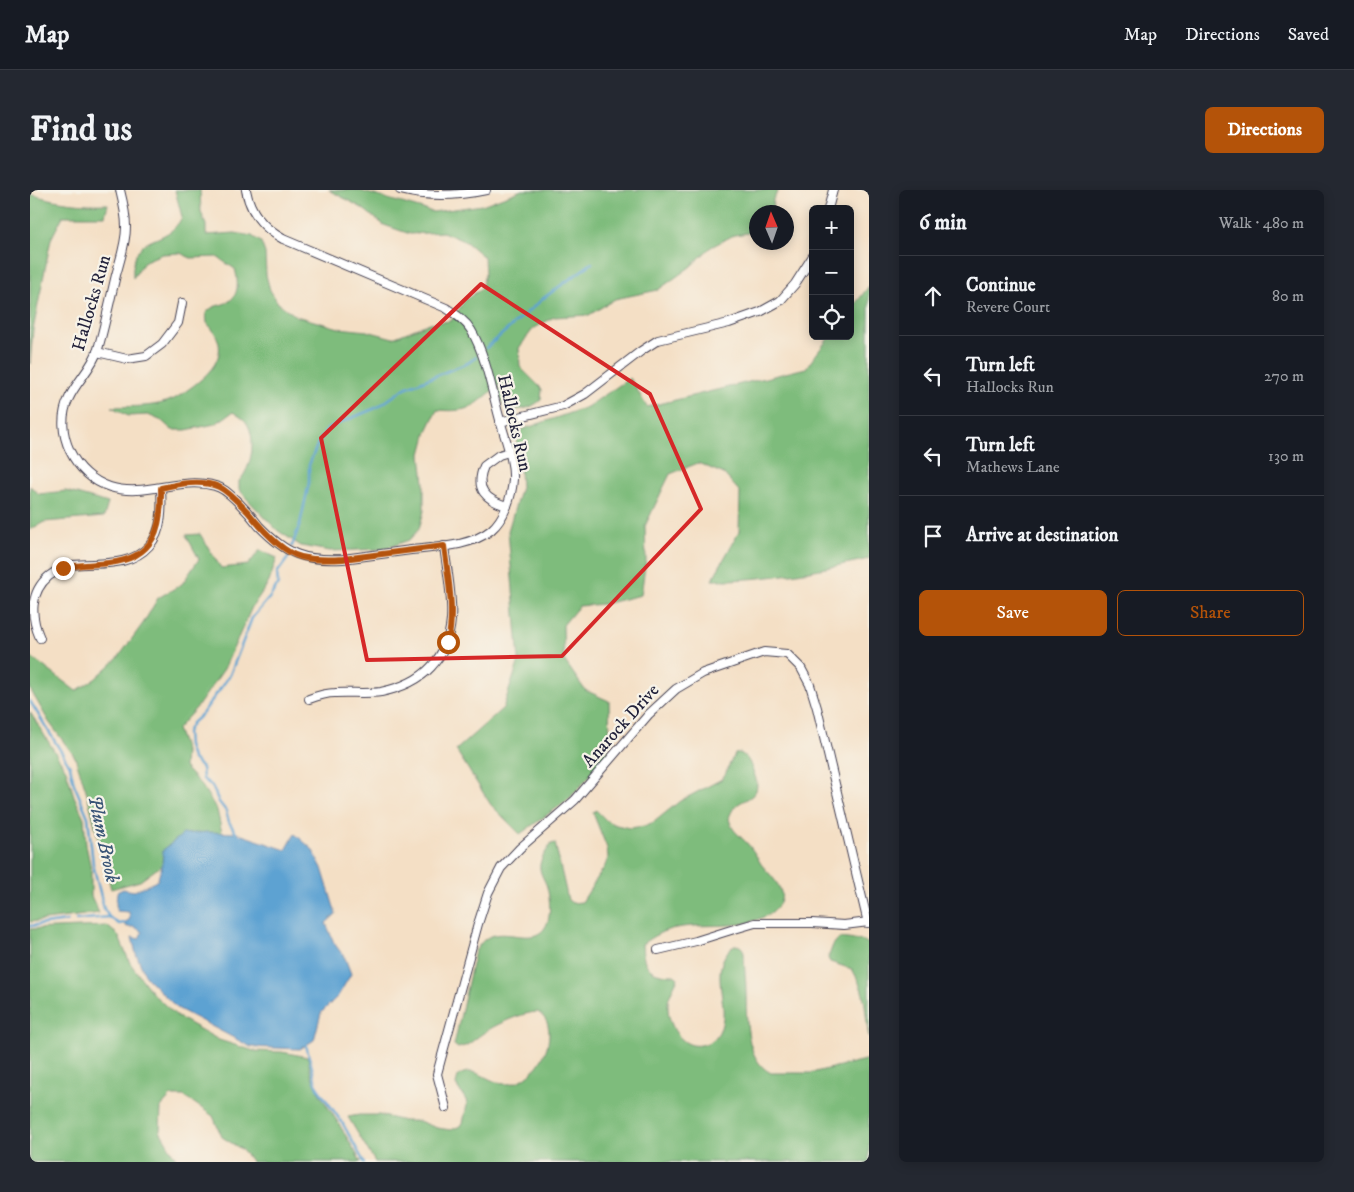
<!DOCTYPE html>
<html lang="en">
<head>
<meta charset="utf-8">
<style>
	body { margin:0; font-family:"IM FELL DW Pica",serif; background:#242831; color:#f1f3f6 }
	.controls { position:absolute; right:15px; top:15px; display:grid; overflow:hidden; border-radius:8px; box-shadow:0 2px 12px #0003 }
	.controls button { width:45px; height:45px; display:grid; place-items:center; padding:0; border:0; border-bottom:1px solid #363941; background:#171b24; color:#f1f3f6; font:25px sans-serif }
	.compass { position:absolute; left:719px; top:15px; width:45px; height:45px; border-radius:50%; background:#171b24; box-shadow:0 2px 12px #0003; rotate:358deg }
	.stop { position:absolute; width:15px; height:15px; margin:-11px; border:4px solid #b45309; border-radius:50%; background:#fff }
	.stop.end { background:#b45309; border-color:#fff; box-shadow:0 1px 5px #0008 }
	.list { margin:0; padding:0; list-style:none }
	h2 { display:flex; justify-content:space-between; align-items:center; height:65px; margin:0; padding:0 20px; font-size:21px }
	h2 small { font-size:16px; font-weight:400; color:#9ea1a6 }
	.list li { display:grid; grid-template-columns:32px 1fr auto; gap:15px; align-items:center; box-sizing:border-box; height:80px; padding:0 20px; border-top:1px solid #363941 }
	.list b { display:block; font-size:19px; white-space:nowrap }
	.list p { margin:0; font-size:16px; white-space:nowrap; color:#9ea1a6 }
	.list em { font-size:16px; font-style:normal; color:#9ea1a6 }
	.actions { display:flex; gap:10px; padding:15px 20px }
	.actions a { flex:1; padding:11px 0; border:1px solid #b45309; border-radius:8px; text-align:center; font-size:18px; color:#b45309 }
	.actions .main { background:#b45309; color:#fff }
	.icon { flex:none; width:28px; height:28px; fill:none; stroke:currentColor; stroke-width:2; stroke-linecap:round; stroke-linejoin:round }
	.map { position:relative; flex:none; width:839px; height:972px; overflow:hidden; border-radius:8px }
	header { display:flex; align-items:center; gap:30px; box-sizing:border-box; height:70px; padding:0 25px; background:#171b24; border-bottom:1px solid #363941 }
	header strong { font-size:24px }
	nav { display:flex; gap:28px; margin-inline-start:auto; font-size:18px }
	.intro { display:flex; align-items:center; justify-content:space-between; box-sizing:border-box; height:120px; padding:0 30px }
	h1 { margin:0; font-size:35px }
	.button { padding:12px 22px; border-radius:8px; background:#b45309; color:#fff; font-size:18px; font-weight:700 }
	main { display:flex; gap:30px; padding:0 30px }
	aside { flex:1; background:#171b24; border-radius:8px; box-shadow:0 2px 12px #0003 }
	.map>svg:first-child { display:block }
	.forest { fill:#7ebc7c; stroke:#506f5c }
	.water { fill:#5da2d2; stroke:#406286 }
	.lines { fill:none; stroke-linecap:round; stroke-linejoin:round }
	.stream { stroke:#5da2d2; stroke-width:2.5 }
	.minor-casing { stroke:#423e50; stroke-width:10 }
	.minor { stroke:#fff; stroke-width:8 }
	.route { stroke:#b45309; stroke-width:6 }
	.marked { fill:none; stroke:#d62828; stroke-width:4; stroke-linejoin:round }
	.labels { text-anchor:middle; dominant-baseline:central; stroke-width:4.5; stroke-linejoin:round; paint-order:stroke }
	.street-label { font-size:18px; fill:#22223b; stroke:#f7f3e8 }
	.water-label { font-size:19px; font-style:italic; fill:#3a5577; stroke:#f7f3e8 }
</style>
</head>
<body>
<header>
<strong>Map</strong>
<nav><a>Map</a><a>Directions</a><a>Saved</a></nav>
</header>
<div class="intro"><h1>Find us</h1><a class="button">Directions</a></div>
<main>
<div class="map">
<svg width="839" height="972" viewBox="0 0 839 972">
	<rect width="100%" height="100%" fill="#f7f3e8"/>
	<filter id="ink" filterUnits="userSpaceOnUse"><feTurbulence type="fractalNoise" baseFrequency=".02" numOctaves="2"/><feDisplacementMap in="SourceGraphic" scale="10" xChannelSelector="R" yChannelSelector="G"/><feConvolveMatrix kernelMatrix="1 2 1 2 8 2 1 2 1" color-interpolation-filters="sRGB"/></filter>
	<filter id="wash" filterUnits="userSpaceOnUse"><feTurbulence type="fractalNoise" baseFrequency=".0096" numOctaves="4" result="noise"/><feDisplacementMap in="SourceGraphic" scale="20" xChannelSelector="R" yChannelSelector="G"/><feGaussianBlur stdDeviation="1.12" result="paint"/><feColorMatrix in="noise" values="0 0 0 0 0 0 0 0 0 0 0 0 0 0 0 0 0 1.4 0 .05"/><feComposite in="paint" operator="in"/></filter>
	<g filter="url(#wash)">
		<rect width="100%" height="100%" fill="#f4dfc5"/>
		<g class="forest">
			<path d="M 145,0 L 170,0 L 171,22 L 176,35 L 176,45 L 205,43 L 222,46 L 231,52 L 235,63 L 236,85 L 240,100 L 248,113 L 266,126 L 309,138 L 337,141 L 363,148 L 400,133 L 421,131 L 435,110 L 451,99 L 455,84 L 454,67 L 436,52 L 413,42 L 380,44 L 354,35 L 332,18 L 299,0 L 327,0 L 403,22 L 452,15 L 492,0 L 749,0 L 743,9 L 742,22 L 726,22 L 726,42 L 704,45 L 681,57 L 660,77 L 628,100 L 585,109 L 559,125 L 524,127 L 503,139 L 489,158 L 490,177 L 512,199 L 511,210 C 500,219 489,222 475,217 L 470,207 L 469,195 C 444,216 441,223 407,220 L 397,241 L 391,264 L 394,293 L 394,321 L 389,339 L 379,350 L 354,359 L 300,361 L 271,356 L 247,340 L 217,309 L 209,299 L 209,291 C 222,278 227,247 216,232 C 213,228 207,225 203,222 L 185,234 L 156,240 L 142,240 L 132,231 L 118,225 L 98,226 L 82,217 C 103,216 124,218 144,209 C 150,206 157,200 163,196 C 187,178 201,158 177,133 L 176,123 C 184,114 188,117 198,112 C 210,105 208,90 205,79 L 187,67 L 161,68 L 150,63 L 132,64 L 115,71 L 103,88 C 100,39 137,59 152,27 Z"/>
			<path d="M 0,4 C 26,12 51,15 78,14 L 75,26 L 33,26 L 21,49 L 3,140 L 0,174 Z"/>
			<path d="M 839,96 L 839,369 C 787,380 735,391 682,390 L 709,342 L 710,302 L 694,284 L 668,273 L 640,284 L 615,336 L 616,370 L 611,405 L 574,414 L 549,416 L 533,435 L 534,470 L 555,500 L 579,511 L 580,551 L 575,569 L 538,610 L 490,644 L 461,615 L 426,560 L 473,518 L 489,471 L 478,341 L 491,297 L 489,266 L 485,242 L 557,217 L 600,188 L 617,217 L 776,178 L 800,146 L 820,146 L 820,121 Z"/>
			<polygon points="0,296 9,304 36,301 78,313 74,327 14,332 0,340"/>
			<polygon points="170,344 191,378 218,375 230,360 247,368 239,392 222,417 194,479 168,516 147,539 155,561 154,577 172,596 187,620 192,643 136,672 110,691 81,699 56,600 45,567 19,532 0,499 0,466 46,501 65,489 88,468 114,432 128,408 152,394 169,369 156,345"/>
			<polygon points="0,522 36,580 44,606 54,628 56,655 61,679 61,706 69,723 0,732"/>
			<path d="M 710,563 C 718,567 720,573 723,581 C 737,612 709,606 702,621 C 700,625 698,628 700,632 C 702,642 715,649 721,658 C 725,663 728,669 731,674 C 738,683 748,691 751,702 C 756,721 725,732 711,734 C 689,737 667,734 646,738 C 633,740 622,747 612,754 C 613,778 620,785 644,785 L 648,788 C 644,797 637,807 638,817 C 638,834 651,859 671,855 C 676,854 681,852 685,848 C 708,821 672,782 704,755 C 710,755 713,757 714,763 C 714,776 716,789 716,802 C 717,827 714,869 741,883 L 781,883 L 839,869 L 839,972 L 345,972 L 318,927 L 329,925 L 349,925 L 374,931 L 389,931 L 407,938 L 421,940 L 430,936 L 433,933 L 437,915 L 436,910 L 426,895 L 428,886 C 445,874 458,893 475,894 C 499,895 519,866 519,844 C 519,834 516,828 508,822 C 493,822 464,835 452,844 C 443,850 439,856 428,858 L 424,855 L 445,761 C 448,758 451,752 455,749 C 474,736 501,756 514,739 C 522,729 520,709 517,697 C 515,690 509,683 510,675 C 511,667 517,661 521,654 L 525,653 L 538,710 L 542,713 L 552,712 L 575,676 L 578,668 L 577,658 L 563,623 L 566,620 L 577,631 L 586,635 L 600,638 L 614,636 L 624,632 L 650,611 L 692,589 C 698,582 699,572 705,564 Z"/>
			<path d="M 77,736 L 88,745 L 100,773 L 123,804 L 148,827 L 189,850 L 224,861 L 252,862 L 278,867 C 282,897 292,907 307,931 C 315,944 323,958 331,972 L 222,972 L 211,959 L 192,947 L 183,926 L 154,906 L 141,906 L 131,917 L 130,941 L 148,972 L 0,972 L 0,739 Z"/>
			<path d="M 809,748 L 834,751 L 839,754 L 839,848 C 834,818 838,806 822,779 L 800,772 L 798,768 L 803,755 Z"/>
		</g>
		<polygon class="water" points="177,642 206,643 256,660 265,644 282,659 292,678 306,724 296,733 304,753 315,768 321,784 308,806 291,823 284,850 270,859 221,857 147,818 116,787 106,764 102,747 109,749 112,742 105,737 97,737 94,733 100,729 99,722 87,721 86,714 87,702 93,699 104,701 127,691 132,676 133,660 153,644"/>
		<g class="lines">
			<g class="stream">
				<polyline points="456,158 515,107 562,73"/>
				<polyline points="262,356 270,334 279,293 279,275 288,253 298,238 348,217 375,198 438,173 446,167"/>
				<polyline points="0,511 40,576 44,594 58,627 63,674 74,719 79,727 89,734 94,733"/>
				<polyline points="206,643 199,632 196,621 189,612 182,596 173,589 172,578 162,568 158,556 157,542 162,533 172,524 200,485 222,428 240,407 248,394 247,383 258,368"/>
				<polyline points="46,730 79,727"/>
				<polyline points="0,736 37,731"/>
				<polyline points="276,855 287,897 313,934 334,972"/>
			</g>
		</g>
	</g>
	<g filter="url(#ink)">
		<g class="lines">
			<defs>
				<g id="minor">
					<path d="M 90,0 C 93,12 96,25 96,37 C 96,53 90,70 86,85 C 80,110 75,135 68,159 C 63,177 47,191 39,208 C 22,242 45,286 80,297 C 115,308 150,286 185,296 C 195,298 202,307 209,313 C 216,320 223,328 229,336 C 257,365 274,371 313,369 C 336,366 358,363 381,360 C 407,357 440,357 461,340 C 474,329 482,307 483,289 C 484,270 475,249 470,230 C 462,202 456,165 441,140 C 435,130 425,124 416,118 L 253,49 C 233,38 220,22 216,0"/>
					<path d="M 370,0 C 397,7 428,6 456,0"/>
					<polyline points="798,19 803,0"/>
					<polyline points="67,162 97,169 116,166 132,154 148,133 152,113"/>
					<polyline points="470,232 533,216 555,204 611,161 628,150 699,133 730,122 750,111 765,94 783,66"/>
					<path d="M 477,316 C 456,310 444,299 454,276 L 469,265 L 479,262"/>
					<path d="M 10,448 C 0,426 0,402 19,386 C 26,381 34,377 43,375 C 69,372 99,378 119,356 C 133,341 132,317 131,298"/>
					<path d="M 279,509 C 287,506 296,503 305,503 C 320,502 335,504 351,502 C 370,498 388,491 401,477 C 433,443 419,398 414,356"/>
					<polyline points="628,760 666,751 701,740 725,733 782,733 814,735 839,732"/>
					<polyline points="416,918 407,884 411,869 448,734 458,703 471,678 490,658 545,610 619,524 646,499 673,483 734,462 757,464 771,478 780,495 787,518 838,733"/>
				</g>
			</defs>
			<use href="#minor" class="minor-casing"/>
			<use href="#minor" class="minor"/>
		</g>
	</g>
	<g class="lines" filter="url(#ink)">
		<path class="route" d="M 33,378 C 48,374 64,375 79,373 C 125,368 132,338 131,298 C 148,294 171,289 189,297 C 199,302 210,314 218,322 C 230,337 251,362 271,367 C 284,370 299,370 313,369 L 414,356 C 418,388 425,420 418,452"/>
	</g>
	<path class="marked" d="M 451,94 L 620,204 L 671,319 L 532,466 L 337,470 L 291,248 Z"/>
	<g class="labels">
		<g class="street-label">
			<text transform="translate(62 113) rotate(-74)">Hallocks Run</text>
			<text transform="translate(484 233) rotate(77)">Hallocks Run</text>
			<text transform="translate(591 536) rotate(-48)">Anarock Drive</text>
		</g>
		<g class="water-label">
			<text transform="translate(73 649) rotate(78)">Plum Brook</text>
		</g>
	</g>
</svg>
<div class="controls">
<button>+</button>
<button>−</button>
<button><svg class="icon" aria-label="locate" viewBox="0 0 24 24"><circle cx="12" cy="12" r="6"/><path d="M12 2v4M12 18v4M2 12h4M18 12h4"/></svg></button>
</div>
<svg class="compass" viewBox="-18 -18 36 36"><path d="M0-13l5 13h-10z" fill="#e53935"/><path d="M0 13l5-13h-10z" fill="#9ea1a6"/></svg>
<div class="stop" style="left:418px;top:452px"></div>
<div class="stop end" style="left:33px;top:378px"></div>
</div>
<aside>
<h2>6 min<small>Walk · 480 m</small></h2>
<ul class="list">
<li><svg class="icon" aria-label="ahead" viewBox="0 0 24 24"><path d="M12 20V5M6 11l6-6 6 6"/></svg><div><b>Continue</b><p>Revere Court</p></div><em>80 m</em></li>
<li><svg class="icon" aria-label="left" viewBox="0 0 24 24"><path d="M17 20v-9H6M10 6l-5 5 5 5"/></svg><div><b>Turn left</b><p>Hallocks Run</p></div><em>270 m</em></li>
<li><svg class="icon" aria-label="left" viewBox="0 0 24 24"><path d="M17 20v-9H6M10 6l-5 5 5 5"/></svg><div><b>Turn left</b><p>Mathews Lane</p></div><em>130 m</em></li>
<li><svg class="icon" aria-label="arrive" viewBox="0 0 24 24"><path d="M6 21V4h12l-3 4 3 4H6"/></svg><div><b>Arrive at destination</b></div></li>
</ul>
<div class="actions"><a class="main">Save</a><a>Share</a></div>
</aside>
</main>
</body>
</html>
